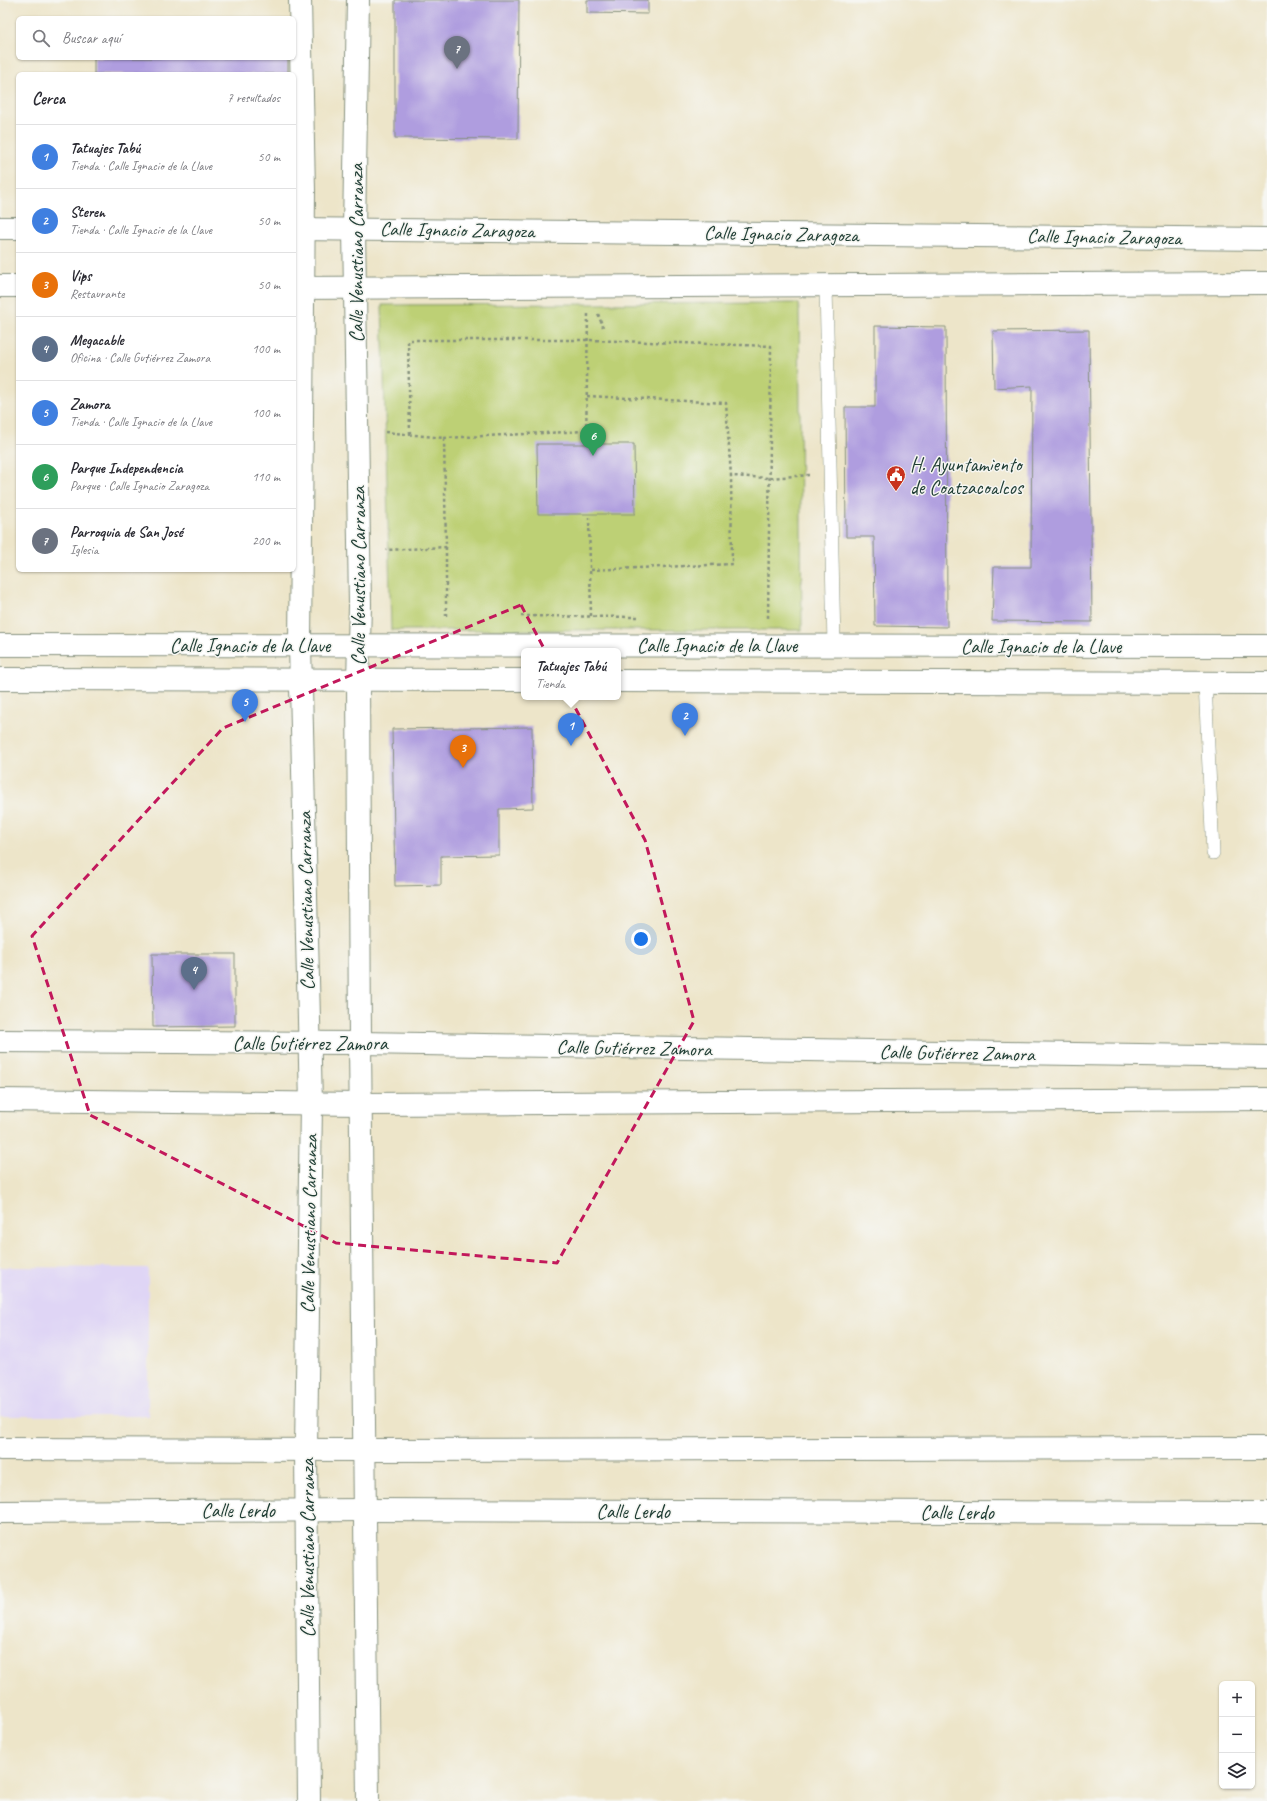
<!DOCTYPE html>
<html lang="es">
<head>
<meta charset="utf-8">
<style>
	body { margin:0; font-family:Caveat,sans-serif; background:#f2f2f3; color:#2b2b33 }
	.controls { position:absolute; right:12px; bottom:12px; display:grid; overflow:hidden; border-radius:6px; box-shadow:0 1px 3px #0004 }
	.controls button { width:36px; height:36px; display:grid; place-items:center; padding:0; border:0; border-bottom:1px solid #e1e1e2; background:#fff; color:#2b2b33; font:20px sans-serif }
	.you { position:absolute; left:641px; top:939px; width:14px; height:14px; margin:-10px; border:3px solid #fff; border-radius:50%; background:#1a73e8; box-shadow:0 0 0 6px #1a73e833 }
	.badge { display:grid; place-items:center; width:26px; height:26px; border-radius:50%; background:#0f766e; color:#fff; font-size:13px; font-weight:700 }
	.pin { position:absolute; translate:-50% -33px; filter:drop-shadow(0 1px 2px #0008) }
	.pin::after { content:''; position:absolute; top:21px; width:14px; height:12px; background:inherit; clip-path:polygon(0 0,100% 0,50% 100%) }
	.popup { position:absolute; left:521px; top:648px; width:100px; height:52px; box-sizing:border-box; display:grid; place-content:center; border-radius:6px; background:#fff; filter:drop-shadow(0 1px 3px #0005); font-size:13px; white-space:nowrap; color:#7c7c81 }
	.popup b { font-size:15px; color:#2b2b33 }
	.popup::after { content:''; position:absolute; left:50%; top:100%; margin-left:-8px; border:8px solid transparent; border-top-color:#fff }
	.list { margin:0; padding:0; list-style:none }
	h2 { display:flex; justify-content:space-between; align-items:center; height:52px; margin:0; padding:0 16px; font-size:17px }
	h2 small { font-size:13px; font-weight:400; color:#7c7c81 }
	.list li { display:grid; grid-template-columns:26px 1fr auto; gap:12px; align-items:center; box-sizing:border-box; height:64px; padding:0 16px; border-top:1px solid #e1e1e2 }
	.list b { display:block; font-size:15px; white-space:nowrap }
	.list p { margin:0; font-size:13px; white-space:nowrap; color:#7c7c81 }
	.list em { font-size:13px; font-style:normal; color:#7c7c81 }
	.icon { flex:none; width:22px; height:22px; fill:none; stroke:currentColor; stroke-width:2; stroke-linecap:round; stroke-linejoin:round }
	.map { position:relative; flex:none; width:1267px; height:1801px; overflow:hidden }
	.search { position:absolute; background:#fff; box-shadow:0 1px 3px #0004; left:16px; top:16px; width:280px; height:44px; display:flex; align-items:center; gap:10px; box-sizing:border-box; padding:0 14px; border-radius:6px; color:#7c7c81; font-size:15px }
	.panel { position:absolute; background:#fff; box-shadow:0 1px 3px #0004; left:16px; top:72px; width:280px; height:500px; border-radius:6px }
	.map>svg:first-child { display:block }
	.built { fill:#dfd5f5 }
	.green { fill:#bdd074; stroke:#6e8654 }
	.building { fill:#af9ddf }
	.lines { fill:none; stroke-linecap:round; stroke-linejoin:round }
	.lane-casing { stroke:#86917e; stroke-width:14 }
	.street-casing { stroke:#86917e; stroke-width:24 }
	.path { stroke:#86917e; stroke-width:2.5; stroke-dasharray:3 3; stroke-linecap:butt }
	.lane { stroke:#fff; stroke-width:13 }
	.street { stroke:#fff; stroke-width:22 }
	.marked { fill:none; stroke:#c2185b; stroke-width:3; stroke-dasharray:8 5; stroke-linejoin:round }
	.labels { text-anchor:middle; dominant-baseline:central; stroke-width:3; stroke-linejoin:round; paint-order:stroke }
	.street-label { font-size:20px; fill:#1f3d34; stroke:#f6f6f2 }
	.poi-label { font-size:20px; fill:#1f3d34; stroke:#f6f6f2; text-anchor:start }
</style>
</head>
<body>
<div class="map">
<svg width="1267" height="1801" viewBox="0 0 1267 1801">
	<rect width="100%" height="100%" fill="#f6f6f2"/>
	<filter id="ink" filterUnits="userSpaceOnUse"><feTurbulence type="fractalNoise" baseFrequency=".025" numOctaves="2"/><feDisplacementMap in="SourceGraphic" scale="8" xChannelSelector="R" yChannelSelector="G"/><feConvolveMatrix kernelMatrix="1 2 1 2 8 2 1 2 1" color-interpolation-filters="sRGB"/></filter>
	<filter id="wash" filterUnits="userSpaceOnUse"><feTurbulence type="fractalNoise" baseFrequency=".012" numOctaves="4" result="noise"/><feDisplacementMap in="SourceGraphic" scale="16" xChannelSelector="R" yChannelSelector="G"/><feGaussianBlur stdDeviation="0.9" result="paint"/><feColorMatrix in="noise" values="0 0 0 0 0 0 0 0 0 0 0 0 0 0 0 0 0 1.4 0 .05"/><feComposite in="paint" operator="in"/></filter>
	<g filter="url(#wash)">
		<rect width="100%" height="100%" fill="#ede5c9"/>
		<polygon class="built" points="0,1267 148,1268 148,1416 0,1416"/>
		<polygon class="green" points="799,303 802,630 391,630 382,305"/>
		<g id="blocks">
			<g class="building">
				<polygon points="395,0 519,0 518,139 395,138"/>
				<polygon points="587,0 648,0 648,14 587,13"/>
				<rect x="94" y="58" width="194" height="16"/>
				<polygon points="875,326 946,327 947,627 875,626 874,537 846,537 845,407 875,407"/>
				<polygon points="1089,330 1092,622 992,621 994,567 1031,567 1032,386 994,388 993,331"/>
				<polygon points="537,444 634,444 635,514 538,514"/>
				<polygon points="532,727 533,808 499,809 499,855 441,856 441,885 395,886 392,729"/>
				<polygon points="152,954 235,954 235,1026 153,1027"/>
			</g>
		</g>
	</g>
	<g filter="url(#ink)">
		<use href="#blocks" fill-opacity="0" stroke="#86917e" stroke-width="1"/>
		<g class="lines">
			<defs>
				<g id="lane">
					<polyline points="826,286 834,645"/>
					<polyline points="1205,683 1213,853"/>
				</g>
				<g id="street">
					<polyline points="300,0 304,191 300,645 311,1104 306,1450 309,1801"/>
					<polyline points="358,0 354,229 360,605 358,680 360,1043 368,1801"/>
					<polyline points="0,228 18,228"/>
					<polyline points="294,229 1267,239"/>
					<polyline points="0,286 18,286"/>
					<polyline points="294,288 1267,283"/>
					<polyline points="0,645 1267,646"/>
					<polyline points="0,679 524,680"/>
					<polyline points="618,681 1267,683"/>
					<polyline points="0,1041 360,1043 1267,1057"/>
					<polyline points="0,1100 361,1104 1267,1099"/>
					<polyline points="0,1449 364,1450 1267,1448"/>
					<polyline points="0,1512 365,1510 1267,1513"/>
				</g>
			</defs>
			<use href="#lane" class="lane-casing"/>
			<use href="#street" class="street-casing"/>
			<g class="path">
				<polyline points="598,314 603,327"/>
				<polyline points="587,396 726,403 731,476 770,478 809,475"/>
				<polyline points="385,432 444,438 446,547 386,550"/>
				<polyline points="410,434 408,340 588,340 771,346 768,619"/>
				<polyline points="444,438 586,431"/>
				<polyline points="586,443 588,313"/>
				<polyline points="589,517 591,617"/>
				<polyline points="446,547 446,618"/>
				<polyline points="591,570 732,564 731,476"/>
				<polyline points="521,616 640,617"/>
			</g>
			<use href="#lane" class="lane"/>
			<use href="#street" class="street"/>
		</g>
	</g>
	<path class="marked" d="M 521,605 L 645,840 L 694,1021 L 557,1263 L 336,1243 L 90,1115 L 32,936 L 223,728 Z"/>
	<defs>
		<symbol id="civic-pin" viewBox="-11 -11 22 30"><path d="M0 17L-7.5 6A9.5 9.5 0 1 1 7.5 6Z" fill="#c8321e" stroke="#f6f6f2"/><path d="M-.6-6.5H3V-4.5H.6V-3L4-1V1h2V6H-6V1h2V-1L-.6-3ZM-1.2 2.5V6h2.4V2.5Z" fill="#fff"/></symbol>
	</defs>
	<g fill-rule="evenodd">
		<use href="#civic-pin" x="885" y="464" width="22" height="30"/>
	</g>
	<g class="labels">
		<g class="street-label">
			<text transform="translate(457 230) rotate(1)">Calle Ignacio Zaragoza</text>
			<text transform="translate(781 234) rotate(1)">Calle Ignacio Zaragoza</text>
			<text transform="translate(1104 237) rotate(1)">Calle Ignacio Zaragoza</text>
			<text transform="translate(356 253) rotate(-90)">Calle Venustiano Carranza</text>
			<text transform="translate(358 576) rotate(-90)">Calle Venustiano Carranza</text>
			<text x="250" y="645">Calle Ignacio de la Llave</text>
			<text x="717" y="645">Calle Ignacio de la Llave</text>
			<text x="1041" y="646">Calle Ignacio de la Llave</text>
			<text transform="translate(306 901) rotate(-91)">Calle Venustiano Carranza</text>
			<text x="310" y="1043">Calle Gutiérrez Zamora</text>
			<text transform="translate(634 1048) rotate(1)">Calle Gutiérrez Zamora</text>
			<text transform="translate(957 1053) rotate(1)">Calle Gutiérrez Zamora</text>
			<text transform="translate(309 1224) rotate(-89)">Calle Venustiano Carranza</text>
			<text x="238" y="1510">Calle Lerdo</text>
			<text x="633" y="1511">Calle Lerdo</text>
			<text x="957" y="1512">Calle Lerdo</text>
			<text transform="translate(307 1548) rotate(-90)">Calle Venustiano Carranza</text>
		</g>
		<g class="poi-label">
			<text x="910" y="464">H. Ayuntamiento<tspan x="910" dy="23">de Coatzacoalcos</tspan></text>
		</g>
	</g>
</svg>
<div class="controls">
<button>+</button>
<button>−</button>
<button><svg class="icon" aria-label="layers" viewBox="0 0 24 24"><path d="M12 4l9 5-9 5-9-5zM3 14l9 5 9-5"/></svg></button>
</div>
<div class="you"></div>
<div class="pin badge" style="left:571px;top:746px;background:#3f7fe0">1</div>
<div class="popup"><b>Tatuajes Tabú</b>Tienda</div>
<div class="pin badge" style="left:685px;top:736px;background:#3f7fe0">2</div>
<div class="pin badge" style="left:463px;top:768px;background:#e8710a">3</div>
<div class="pin badge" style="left:194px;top:990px;background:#5c6f8a">4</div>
<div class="pin badge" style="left:245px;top:722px;background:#3f7fe0">5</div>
<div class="pin badge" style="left:593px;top:456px;background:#2e9e5b">6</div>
<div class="pin badge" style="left:457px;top:69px;background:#6b7280">7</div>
<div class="search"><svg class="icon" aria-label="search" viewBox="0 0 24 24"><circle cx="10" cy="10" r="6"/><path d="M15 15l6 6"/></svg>Buscar aquí</div>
<section class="panel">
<h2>Cerca<small>7 resultados</small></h2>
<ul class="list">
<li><span class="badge" style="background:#3f7fe0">1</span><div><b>Tatuajes Tabú</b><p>Tienda · Calle Ignacio de la Llave</p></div><em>50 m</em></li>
<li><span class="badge" style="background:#3f7fe0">2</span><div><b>Steren</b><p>Tienda · Calle Ignacio de la Llave</p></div><em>50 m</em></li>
<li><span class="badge" style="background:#e8710a">3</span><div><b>Vips</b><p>Restaurante</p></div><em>50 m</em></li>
<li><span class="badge" style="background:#5c6f8a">4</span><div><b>Megacable</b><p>Oficina · Calle Gutiérrez Zamora</p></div><em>100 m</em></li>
<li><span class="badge" style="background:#3f7fe0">5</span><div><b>Zamora</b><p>Tienda · Calle Ignacio de la Llave</p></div><em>100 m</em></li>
<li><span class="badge" style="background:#2e9e5b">6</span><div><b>Parque Independencia</b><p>Parque · Calle Ignacio Zaragoza</p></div><em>110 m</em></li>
<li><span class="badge" style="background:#6b7280">7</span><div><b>Parroquia de San José</b><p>Iglesia</p></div><em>200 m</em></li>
</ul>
</section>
</div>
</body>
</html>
